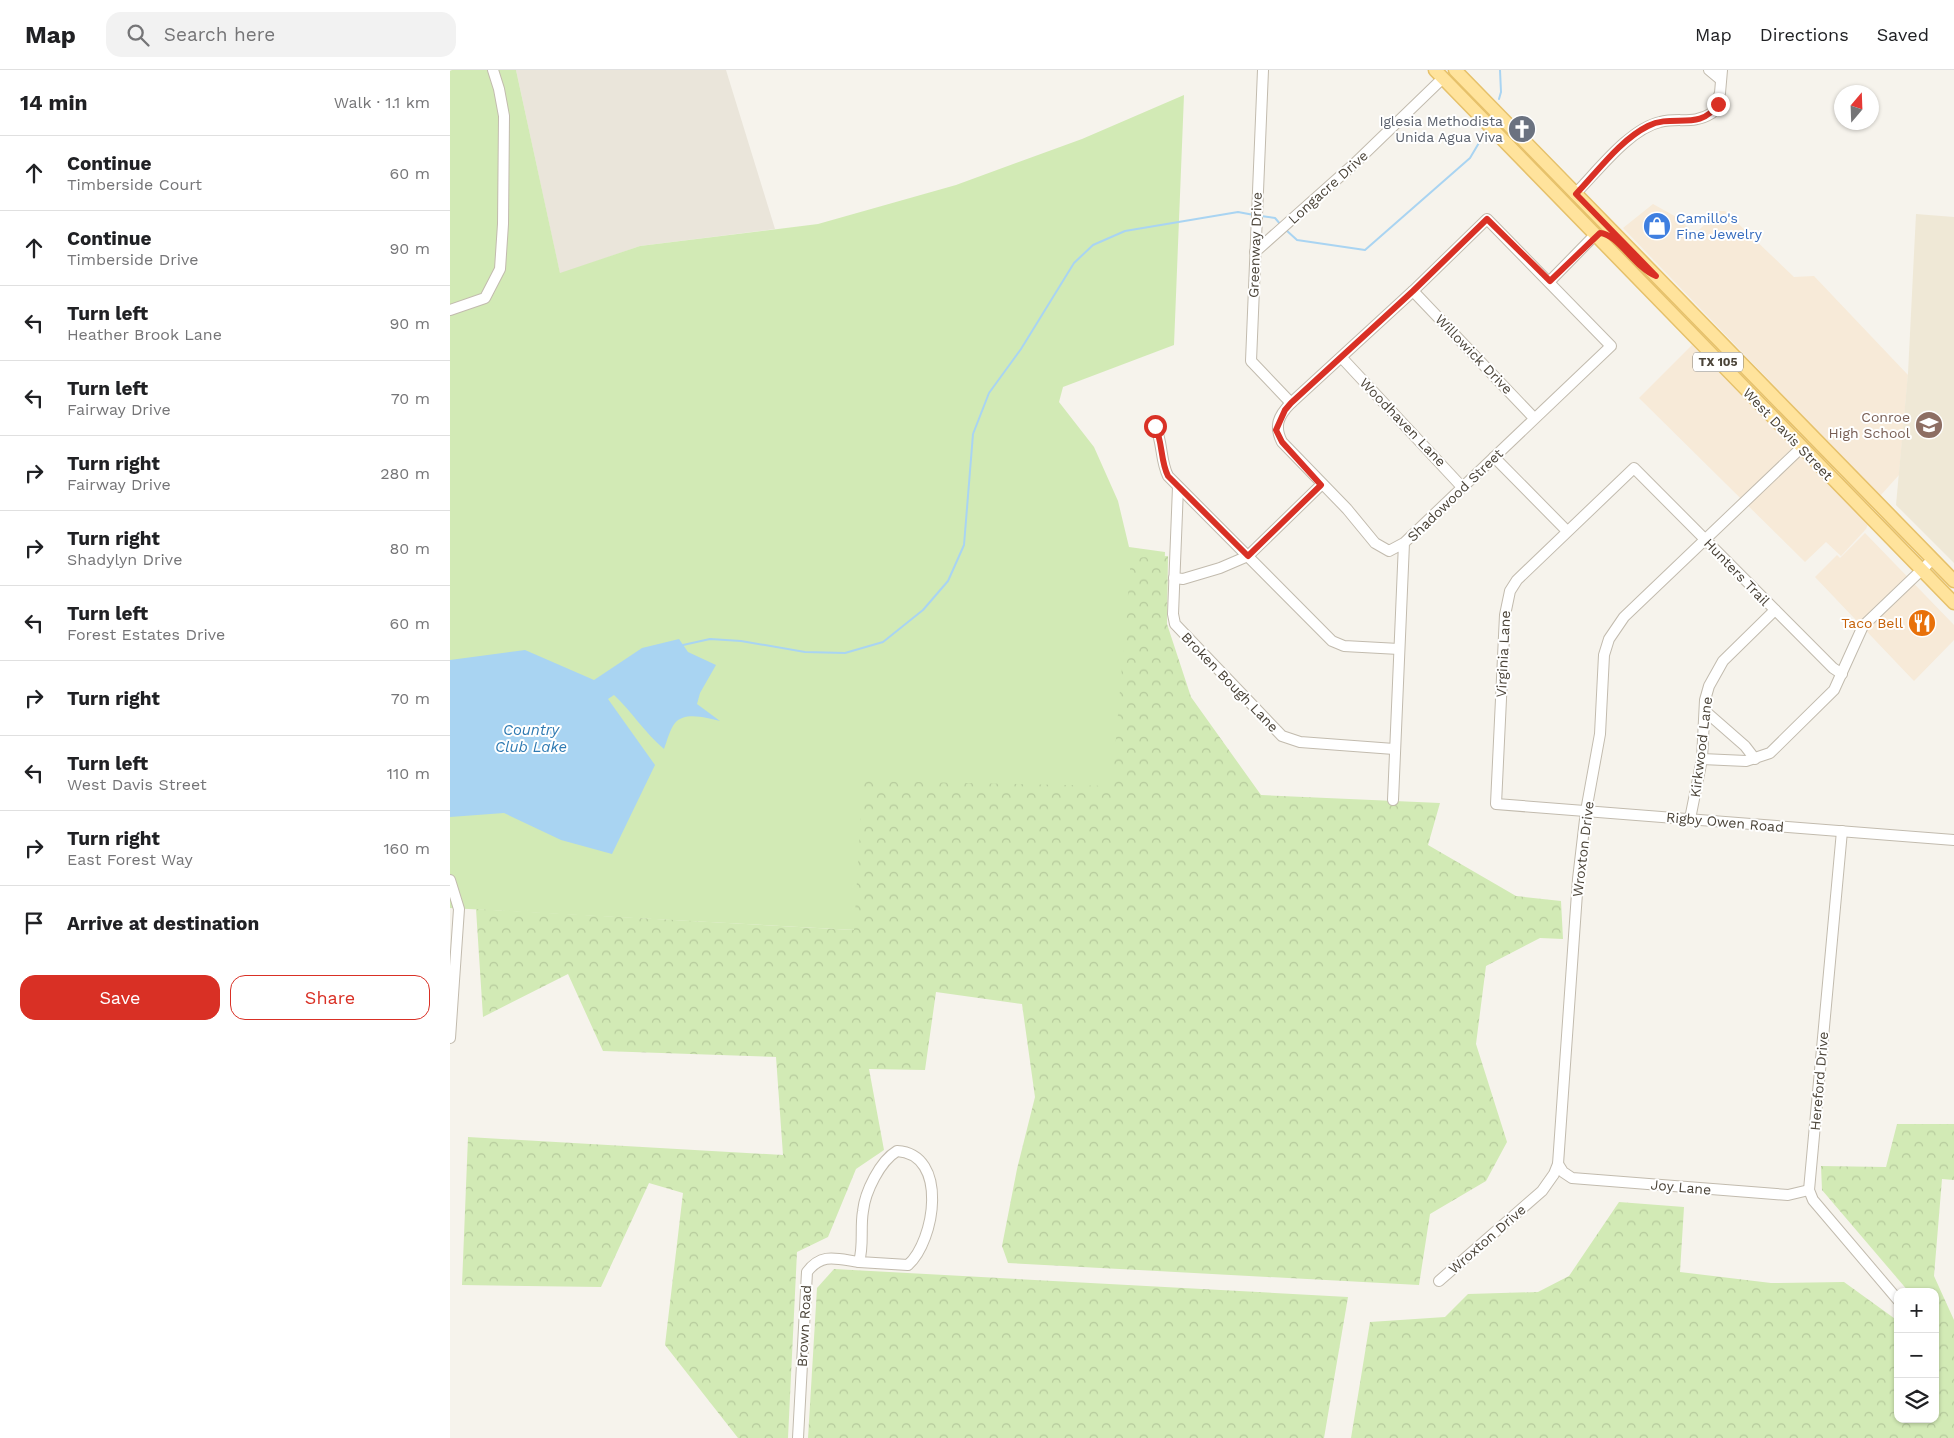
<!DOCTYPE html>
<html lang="en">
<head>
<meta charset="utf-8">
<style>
	body { margin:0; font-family:"Work Sans",sans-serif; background:#f2f2f2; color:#202124 }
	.controls { position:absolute; right:15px; bottom:15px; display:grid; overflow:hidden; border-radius:10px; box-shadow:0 1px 4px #0004 }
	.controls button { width:45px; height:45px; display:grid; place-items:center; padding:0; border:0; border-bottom:1px solid #e0e0e0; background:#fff; color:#202124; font:25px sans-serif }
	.compass { position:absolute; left:1384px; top:15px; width:45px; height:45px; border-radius:50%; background:#fff; box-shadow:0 1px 4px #0004; rotate:19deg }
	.stop { position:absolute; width:15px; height:15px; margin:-11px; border:4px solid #d93025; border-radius:50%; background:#fff }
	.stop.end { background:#d93025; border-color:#fff; box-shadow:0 1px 5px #0008 }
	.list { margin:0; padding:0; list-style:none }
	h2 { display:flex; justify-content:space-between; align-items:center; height:65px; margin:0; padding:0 20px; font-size:21px }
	h2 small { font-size:16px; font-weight:400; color:#757577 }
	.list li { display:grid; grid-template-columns:32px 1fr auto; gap:15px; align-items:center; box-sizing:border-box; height:75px; padding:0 20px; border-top:1px solid #e0e0e0 }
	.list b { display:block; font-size:19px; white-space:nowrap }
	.list p { margin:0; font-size:16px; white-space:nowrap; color:#757577 }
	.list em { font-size:16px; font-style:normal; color:#757577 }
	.actions { display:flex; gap:10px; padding:15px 20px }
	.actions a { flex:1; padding:11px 0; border:1px solid #d93025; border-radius:15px; text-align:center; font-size:18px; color:#d93025 }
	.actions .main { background:#d93025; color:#fff }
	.icon { flex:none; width:28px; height:28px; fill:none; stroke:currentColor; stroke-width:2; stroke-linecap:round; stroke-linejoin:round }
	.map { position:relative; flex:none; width:1504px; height:1368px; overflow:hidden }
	header { display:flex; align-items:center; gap:30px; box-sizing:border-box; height:70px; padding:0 25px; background:#fff; border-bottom:1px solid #e0e0e0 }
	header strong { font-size:24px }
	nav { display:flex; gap:28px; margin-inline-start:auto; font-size:18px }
	.search { width:350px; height:45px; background:#f2f2f2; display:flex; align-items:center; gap:12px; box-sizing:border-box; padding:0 18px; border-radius:15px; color:#757577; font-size:19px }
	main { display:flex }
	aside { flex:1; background:#fff }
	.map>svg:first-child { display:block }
	.residential { fill:#eae5da }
	.commercial { fill:#f7ead8 }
	.education { fill:#efe8d6 }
	.grass { fill:#d2eab5 }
	.forest { fill:url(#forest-crowns) }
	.water { fill:#a9d4f2 }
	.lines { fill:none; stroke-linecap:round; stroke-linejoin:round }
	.stream { stroke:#a9d4f2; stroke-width:2 }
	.minor-casing { stroke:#c2bbae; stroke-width:12 }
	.major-casing { stroke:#e6c16a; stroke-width:15 }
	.minor { stroke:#fff; stroke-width:10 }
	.major { stroke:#ffe39c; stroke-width:12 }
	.route { stroke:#d93025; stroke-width:6 }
	.labels { text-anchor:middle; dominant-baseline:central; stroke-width:4; stroke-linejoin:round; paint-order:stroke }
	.shield { fill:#fff; stroke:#817c74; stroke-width:1 }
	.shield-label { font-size:12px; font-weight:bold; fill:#4b4439 }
	.worship-label { font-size:14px; fill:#5b616d; stroke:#fff; text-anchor:end }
	.street-label { font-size:14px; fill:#4b4439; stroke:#fff }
	.shop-label { font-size:14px; fill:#366cbe; stroke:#fff; text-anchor:start }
	.education-label { font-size:14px; fill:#785e54; stroke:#fff; text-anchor:end }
	.food-label { font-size:14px; fill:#c56008; stroke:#fff; text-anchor:end }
	.water-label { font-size:15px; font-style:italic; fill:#2e7ab2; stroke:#fff }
</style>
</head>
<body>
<header>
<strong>Map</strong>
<div class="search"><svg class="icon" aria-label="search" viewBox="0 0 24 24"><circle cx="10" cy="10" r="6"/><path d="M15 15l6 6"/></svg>Search here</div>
<nav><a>Map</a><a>Directions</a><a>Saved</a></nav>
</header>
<main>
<aside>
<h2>14 min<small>Walk · 1.1 km</small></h2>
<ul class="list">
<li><svg class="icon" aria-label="ahead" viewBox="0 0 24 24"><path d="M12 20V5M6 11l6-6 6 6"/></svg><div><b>Continue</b><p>Timberside Court</p></div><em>60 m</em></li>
<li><svg class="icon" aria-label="ahead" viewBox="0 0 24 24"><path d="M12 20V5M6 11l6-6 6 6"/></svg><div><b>Continue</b><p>Timberside Drive</p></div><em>90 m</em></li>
<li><svg class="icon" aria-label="left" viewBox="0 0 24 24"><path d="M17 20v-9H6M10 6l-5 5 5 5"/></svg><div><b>Turn left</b><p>Heather Brook Lane</p></div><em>90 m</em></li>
<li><svg class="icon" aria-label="left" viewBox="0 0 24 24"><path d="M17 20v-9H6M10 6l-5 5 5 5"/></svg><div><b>Turn left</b><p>Fairway Drive</p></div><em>70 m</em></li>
<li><svg class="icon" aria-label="right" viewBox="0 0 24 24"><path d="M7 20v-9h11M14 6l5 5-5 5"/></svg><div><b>Turn right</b><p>Fairway Drive</p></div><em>280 m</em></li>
<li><svg class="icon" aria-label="right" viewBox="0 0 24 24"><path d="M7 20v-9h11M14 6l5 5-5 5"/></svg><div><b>Turn right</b><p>Shadylyn Drive</p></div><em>80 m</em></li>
<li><svg class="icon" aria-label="left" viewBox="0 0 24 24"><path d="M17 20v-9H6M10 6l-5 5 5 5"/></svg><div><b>Turn left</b><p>Forest Estates Drive</p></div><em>60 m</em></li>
<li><svg class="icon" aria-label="right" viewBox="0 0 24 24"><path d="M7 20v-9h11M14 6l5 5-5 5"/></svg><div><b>Turn right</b></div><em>70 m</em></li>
<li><svg class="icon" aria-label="left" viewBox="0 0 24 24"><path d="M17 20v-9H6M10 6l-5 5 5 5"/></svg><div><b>Turn left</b><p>West Davis Street</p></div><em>110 m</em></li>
<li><svg class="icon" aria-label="right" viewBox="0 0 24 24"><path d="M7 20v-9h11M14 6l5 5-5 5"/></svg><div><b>Turn right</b><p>East Forest Way</p></div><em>160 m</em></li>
<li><svg class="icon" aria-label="arrive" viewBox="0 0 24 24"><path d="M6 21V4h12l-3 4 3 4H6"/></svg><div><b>Arrive at destination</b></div></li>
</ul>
<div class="actions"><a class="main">Save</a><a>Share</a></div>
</aside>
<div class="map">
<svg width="1504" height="1368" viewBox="0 0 1504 1368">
	<defs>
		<pattern id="forest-crowns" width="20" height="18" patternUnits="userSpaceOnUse" patternTransform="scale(1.25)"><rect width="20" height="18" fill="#d2eab5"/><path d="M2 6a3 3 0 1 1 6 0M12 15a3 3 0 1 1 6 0" fill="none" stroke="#b6ca9c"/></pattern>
	</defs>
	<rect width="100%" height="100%" fill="#f6f3ec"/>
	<polygon class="residential" points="66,0 276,0 325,159 190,176 110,204"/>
	<g class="commercial">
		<polygon points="1203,134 1230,149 1244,165 1268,141 1275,141 1344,207 1364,206 1458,305 1449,405 1430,426 1173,158"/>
		<polygon points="1242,275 1418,454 1416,459 1391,486 1376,472 1355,492 1189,328"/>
		<polygon points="1415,463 1504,555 1504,570 1464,611 1365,507 1387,485 1390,488"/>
	</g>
	<polygon class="education" points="1466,144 1504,147 1504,493 1446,435 1458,303"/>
	<polygon class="grass" points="2,0 66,0 110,203 190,176 368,154 506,115 632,69 734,25 724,275 613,317 609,332 644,377 668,431 679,477 715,482 705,730 404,860 0,838 0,1"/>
	<g class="forest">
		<polygon points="718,486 717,554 741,627 811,725 990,733 978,775 1066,826 1111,831 1113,869 1090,868 1036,896 1026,974 1057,1072 1036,1111 980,1144 969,1215 558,1193 552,1176 567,1099 585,1027 572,934 486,922 475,1000 419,999 434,1080 406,1099 378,1167 347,1182 338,1368 288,1368 215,1275 233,1123 199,1113 151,1217 12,1215 18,1067 333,1085 326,987 153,981 118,904 33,947 26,839 404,860 413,711 662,716 681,488"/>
		<polygon points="1447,1054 1504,1054 1504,1110 1492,1109 1484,1206 1504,1250 1504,1368 901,1368 920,1252 995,1247 1018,1224 1088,1222 1119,1206 1169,1132 1234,1137 1230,1202 1321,1213 1394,1212 1448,1251 1448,1349 1485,1349 1485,1222 1459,1222 1372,1120 1371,1096 1436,1097"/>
		<polygon points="384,1199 898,1227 874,1368 358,1368 367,1218"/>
	</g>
	<path class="water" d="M 229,569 L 238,582 L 266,595 L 250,623 L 247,634 L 270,651 C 257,648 235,641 225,653 C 220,659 217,671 214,679 C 195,663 182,642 164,625 L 158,629 L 205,695 L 162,784 L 111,770 L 54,743 L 0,747 L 0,590 L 75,580 L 144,610 L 192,578 Z"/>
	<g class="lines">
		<g class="stream">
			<polyline points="1049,29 1051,22 1050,0"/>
			<polyline points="811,146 825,148 831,155"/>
			<polyline points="836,160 847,170 915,180 1020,88 1036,61"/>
			<polyline points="233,575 260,569 291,571 355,582 395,583 433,572 473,540 498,511 514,475 523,364 539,323 571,279 624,193 643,175 675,161 788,142 804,145"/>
		</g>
		<defs>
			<g id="minor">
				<polyline points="813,0 801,291 841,333"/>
				<polyline points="1259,0 1271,10"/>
				<path d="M 1125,124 C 1147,102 1179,59 1210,52 C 1229,47 1243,55 1262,43 L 1270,23 L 1272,0"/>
				<polyline points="805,182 904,94 993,8"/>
				<polyline points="1100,211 1145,165"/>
				<polyline points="963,221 1084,348"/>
				<polyline points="0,240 35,228 50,199 53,154 54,46 49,19 43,0"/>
				<polyline points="892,288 1012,417"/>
				<path d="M 705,356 C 713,372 710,390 718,406 L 882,571 L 894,576 L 949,579"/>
				<polyline points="1044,387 1117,461"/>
				<polyline points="728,417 723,544 725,554 832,666 850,672 944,679"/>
				<polyline points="724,508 733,509 770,498 798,486 871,415"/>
				<polyline points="1392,604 1383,598 1184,398 1067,510 1060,521 1055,545 1046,734 1504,770"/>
				<polyline points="1255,641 1295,676 1305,689"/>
				<polyline points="1252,689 1296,691 1320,683 1384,620 1413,556 1483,489"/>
				<path d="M 943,730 L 954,473 L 1161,276 L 1037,149 L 963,221 L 841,333 C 828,346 824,356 832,372 L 897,439 L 925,473 L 939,481 L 954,473"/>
				<polyline points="1240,749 1252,689 1255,630 1259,616 1273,591 1325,540"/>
				<polyline points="1392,761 1359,1120 1363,1130 1448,1230"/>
				<polyline points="0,810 9,839 0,968"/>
				<path d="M 447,1081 C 499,1084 485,1171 458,1195 L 409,1192 C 414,1175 410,1158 413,1141 C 415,1122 430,1091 447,1081 Z"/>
				<polyline points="1108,1094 1113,1102 1122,1108 1338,1125 1359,1120"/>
				<polyline points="989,1211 1092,1121 1104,1104 1108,1094 1128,809 1136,741 1150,664 1154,585 1159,569 1174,547 1351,378"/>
				<path d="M 348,1368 L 357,1202 C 372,1182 387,1189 409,1192"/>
			</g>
			<g id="major">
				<polyline points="985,0 1504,533"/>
				<polyline points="1005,0 1504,511"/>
			</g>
		</defs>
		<use href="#minor" class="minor-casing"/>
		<use href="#major" class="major-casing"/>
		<use href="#minor" class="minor"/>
		<use href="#major" class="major"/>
	</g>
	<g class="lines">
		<path class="route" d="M 705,356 C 713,372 710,390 718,406 L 798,486 L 871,415 L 832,372 L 826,360 L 835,340 L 841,333 L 963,221 L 1037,149 L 1100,211 L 1150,163 C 1168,164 1185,198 1206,206 L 1126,124 C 1148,101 1170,70 1198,56 C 1223,43 1250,62 1268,34"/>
	</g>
	<defs>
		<symbol id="church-disc" viewBox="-11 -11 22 22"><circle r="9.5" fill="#6b7280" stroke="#fff"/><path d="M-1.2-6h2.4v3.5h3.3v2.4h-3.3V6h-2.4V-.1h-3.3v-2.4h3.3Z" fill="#fff"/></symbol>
		<symbol id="shop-disc" viewBox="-11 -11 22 22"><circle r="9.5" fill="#3f7fe0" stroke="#fff"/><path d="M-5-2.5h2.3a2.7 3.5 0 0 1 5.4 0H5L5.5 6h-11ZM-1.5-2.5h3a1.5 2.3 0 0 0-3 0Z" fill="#fff"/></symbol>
		<symbol id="school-disc" viewBox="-11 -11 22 22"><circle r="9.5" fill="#8d6e63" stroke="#fff"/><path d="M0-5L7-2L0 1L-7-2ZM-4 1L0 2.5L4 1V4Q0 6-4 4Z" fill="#fff"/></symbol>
		<symbol id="restaurant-disc" viewBox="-11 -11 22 22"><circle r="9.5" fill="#e8710a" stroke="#fff"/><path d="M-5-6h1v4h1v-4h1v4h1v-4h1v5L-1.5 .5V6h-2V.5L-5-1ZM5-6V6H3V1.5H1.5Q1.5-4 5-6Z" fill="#fff"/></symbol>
	</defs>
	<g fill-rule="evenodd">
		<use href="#church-disc" x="1056" y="43" width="32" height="32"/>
		<use href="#shop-disc" x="1191" y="140" width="32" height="32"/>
		<use href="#school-disc" x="1463" y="339" width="32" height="32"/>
		<use href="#restaurant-disc" x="1456" y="537" width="32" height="32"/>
	</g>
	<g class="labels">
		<rect class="shield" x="1243" y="282.5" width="50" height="19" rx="4"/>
		<g class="shield-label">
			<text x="1268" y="292">TX 105</text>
		</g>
		<g class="worship-label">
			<text x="1053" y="51">Iglesia Methodista<tspan x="1053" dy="16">Unida Agua Viva</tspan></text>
		</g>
		<g class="street-label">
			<text transform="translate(878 117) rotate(-42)">Longacre Drive</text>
			<text transform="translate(805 175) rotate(-88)">Greenway Drive</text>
			<text transform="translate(1024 284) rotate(46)">Willowick Drive</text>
			<text transform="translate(953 352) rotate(46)">Woodhaven Lane</text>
			<text transform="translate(1338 364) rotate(46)">West Davis Street</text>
			<text transform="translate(1005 425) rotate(-44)">Shadowood Street</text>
			<text transform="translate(1287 502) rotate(46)">Hunters Trail</text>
			<text transform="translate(1053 584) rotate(-87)">Virginia Lane</text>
			<text transform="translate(780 612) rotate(46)">Broken Bough Lane</text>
			<text transform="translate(1251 677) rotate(-83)">Kirkwood Lane</text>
			<text transform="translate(1275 752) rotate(5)">Rigby Owen Road</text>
			<text transform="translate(1133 779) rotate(-83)">Wroxton Drive</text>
			<text transform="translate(1369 1011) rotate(-85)">Hereford Drive</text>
			<text transform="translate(1231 1117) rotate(5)">Joy Lane</text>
			<text transform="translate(1037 1169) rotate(-41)">Wroxton Drive</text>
			<text transform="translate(354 1256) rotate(-87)">Brown Road</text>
		</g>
		<g class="shop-label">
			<text x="1226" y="148">Camillo's<tspan x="1226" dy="16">Fine Jewelry</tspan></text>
		</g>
		<g class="education-label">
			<text x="1460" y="347">Conroe<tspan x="1460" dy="16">High School</tspan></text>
		</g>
		<g class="food-label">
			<text x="1453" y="553">Taco Bell</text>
		</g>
		<g class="water-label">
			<text x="81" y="660">Country<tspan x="81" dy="17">Club Lake</tspan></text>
		</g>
	</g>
</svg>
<div class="controls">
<button>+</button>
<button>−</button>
<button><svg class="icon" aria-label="layers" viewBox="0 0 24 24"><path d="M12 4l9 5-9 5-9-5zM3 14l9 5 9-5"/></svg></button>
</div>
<svg class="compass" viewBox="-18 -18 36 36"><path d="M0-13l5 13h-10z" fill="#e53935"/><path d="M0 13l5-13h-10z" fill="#757577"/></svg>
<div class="stop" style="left:705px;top:356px"></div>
<div class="stop end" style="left:1268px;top:34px"></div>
</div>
</main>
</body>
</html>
